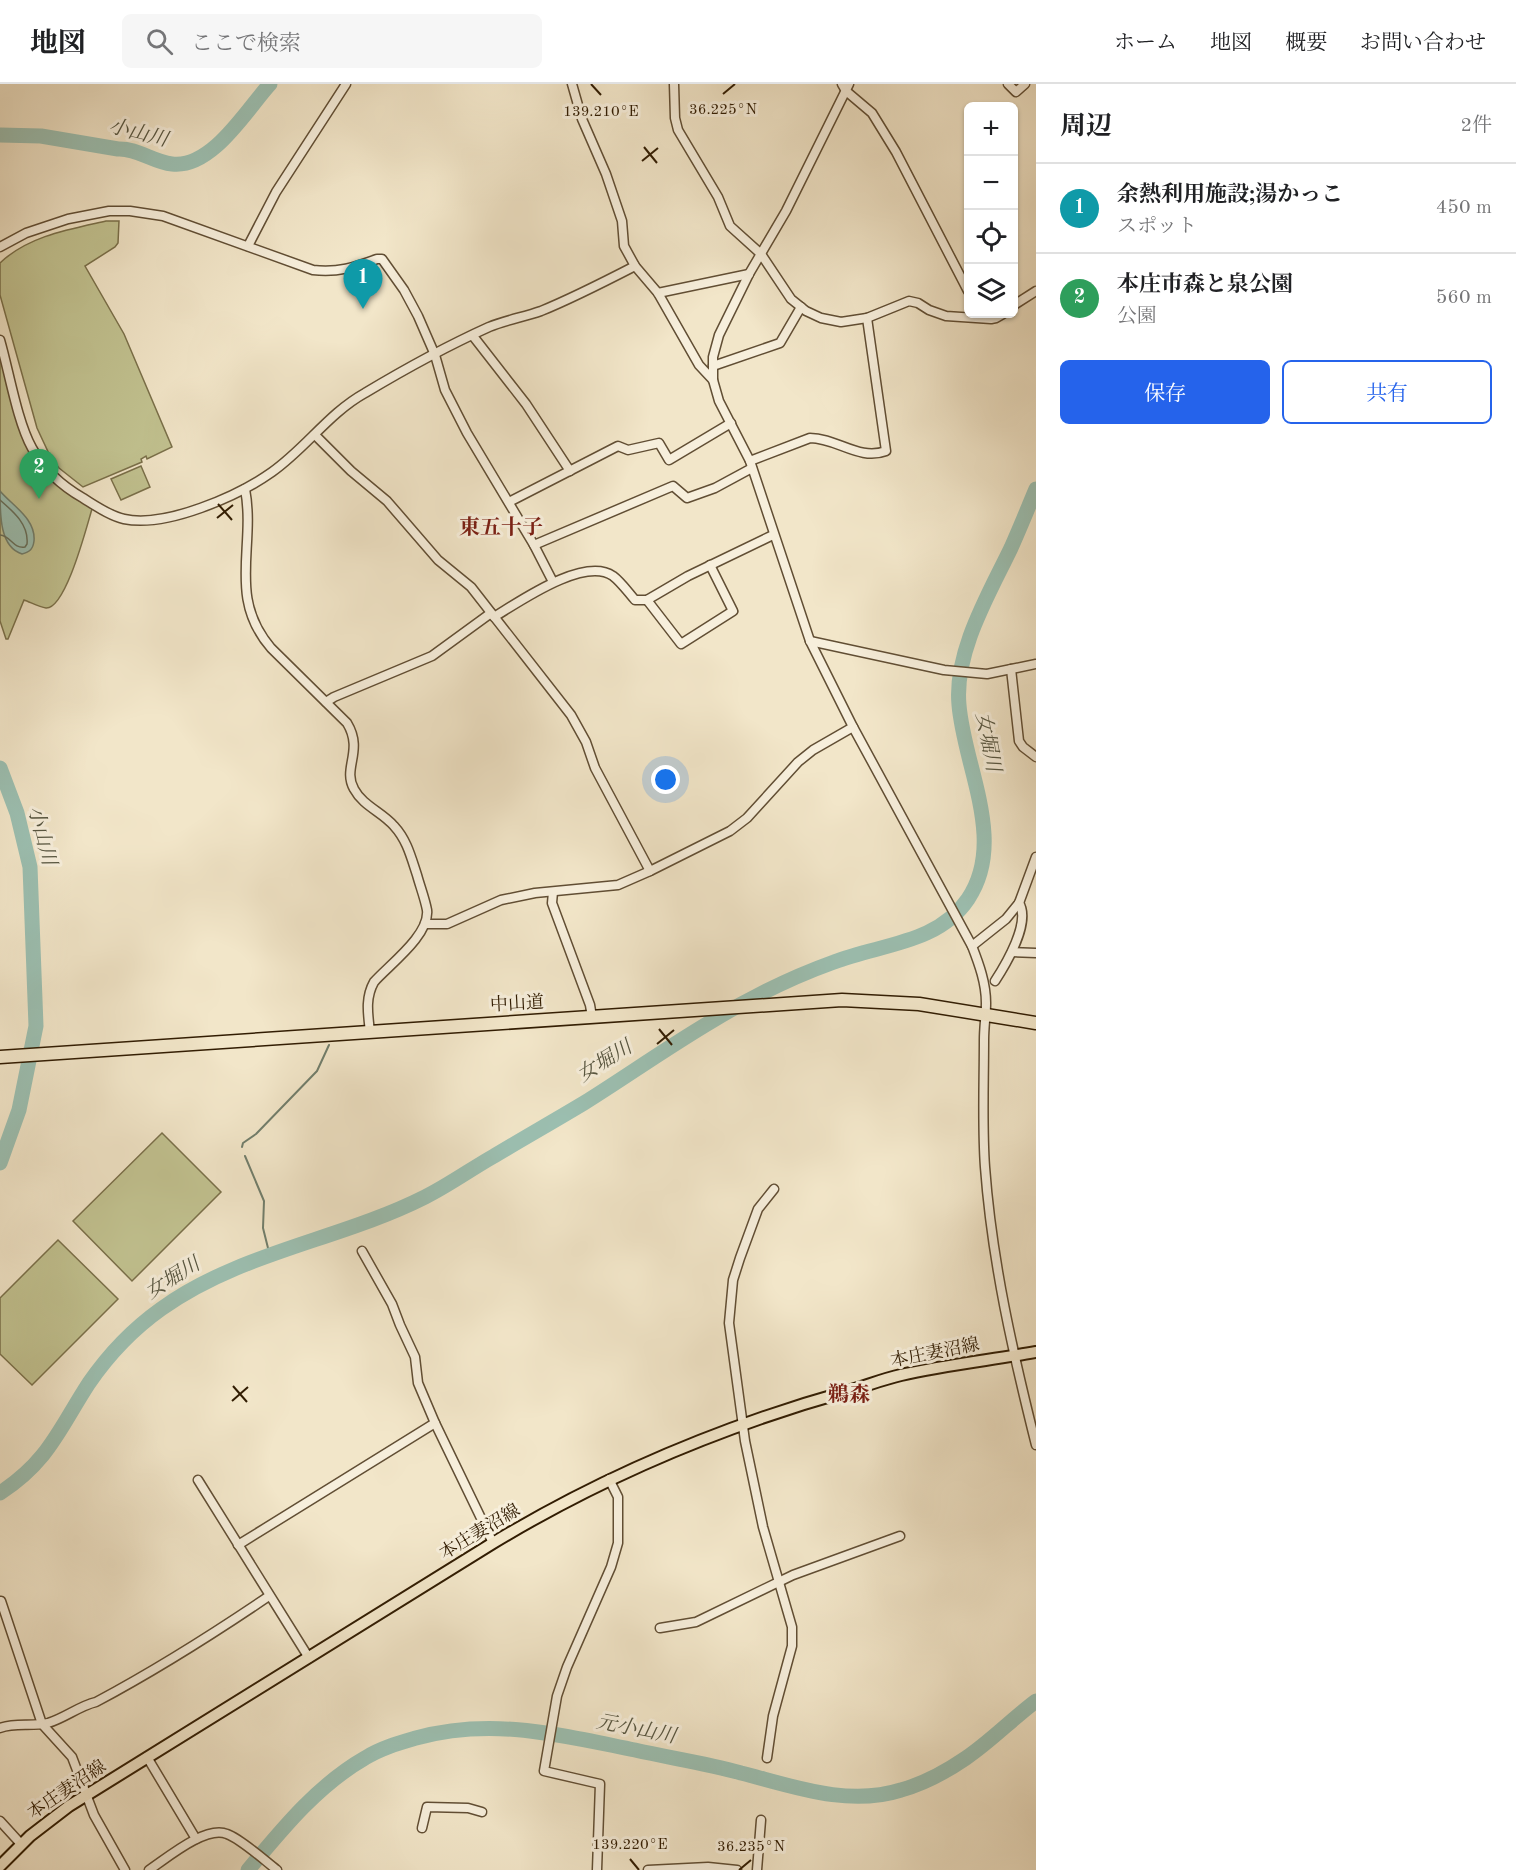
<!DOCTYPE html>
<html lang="ja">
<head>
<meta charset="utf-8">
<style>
	body { margin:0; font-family:"Old Standard TT","Noto Serif JP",serif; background:#f6f6f6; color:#202124 }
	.controls { position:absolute; right:18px; top:18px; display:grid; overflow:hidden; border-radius:9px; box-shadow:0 2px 4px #0004 }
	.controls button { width:54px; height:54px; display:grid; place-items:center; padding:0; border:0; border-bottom:2px solid #e0e0e0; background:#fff; color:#202124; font:30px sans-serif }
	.you { position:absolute; left:666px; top:696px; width:21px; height:21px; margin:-15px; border:4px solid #fff; border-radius:50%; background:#1a73e8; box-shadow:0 0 0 9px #1a73e833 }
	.badge { display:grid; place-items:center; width:39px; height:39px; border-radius:50%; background:#2563eb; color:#fff; font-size:20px; font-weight:700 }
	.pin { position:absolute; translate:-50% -50px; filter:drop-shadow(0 2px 3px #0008) }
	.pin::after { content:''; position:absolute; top:32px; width:21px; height:18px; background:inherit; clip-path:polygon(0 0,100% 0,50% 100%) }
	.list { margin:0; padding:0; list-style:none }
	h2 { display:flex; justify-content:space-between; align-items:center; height:78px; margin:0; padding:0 24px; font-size:26px }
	h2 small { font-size:20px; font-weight:400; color:#757577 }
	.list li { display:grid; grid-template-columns:39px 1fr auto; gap:18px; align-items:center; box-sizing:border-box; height:90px; padding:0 24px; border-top:2px solid #e0e0e0 }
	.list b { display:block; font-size:22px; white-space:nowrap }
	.list p { margin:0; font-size:20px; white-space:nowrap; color:#757577 }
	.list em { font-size:20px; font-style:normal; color:#757577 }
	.actions { display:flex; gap:12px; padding:18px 24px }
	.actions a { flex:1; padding:14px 0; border:2px solid #2563eb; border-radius:9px; text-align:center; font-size:21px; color:#2563eb }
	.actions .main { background:#2563eb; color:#fff }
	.icon { flex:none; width:33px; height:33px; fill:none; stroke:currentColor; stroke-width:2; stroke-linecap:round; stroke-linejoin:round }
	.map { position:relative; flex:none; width:1036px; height:1786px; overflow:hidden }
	header { display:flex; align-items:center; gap:36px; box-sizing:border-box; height:84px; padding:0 30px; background:#fff; border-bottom:2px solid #e0e0e0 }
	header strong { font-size:28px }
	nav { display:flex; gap:33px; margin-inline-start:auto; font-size:21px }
	.search { width:420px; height:54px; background:#f6f6f6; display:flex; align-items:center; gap:15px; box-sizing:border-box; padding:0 21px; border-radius:9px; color:#757577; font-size:22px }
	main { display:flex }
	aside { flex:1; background:#fff }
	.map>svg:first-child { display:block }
	.green { fill:#c2c391; stroke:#7a704a; stroke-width:1.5 }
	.water { fill:#9cc0b2; stroke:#717e6c; stroke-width:1.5 }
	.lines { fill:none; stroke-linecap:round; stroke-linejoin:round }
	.shore { stroke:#666e5a; stroke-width:1.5 }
	.stream { stroke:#717e6c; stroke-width:2 }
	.river { stroke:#9cc0b2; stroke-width:15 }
	.minor-casing { stroke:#614e34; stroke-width:11 }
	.major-casing { stroke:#311c02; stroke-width:14 }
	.highway-casing { stroke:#311c02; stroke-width:15 }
	.minor { stroke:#f7efdc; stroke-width:8 }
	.major { stroke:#f2e6c9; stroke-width:10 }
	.highway { stroke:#f2e6c9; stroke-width:12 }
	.ticks { fill:none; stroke:#311c02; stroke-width:2 }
	.labels { text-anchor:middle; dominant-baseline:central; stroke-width:6; stroke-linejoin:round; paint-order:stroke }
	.street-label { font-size:18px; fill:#311c02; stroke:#f7efdc }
	.water-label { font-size:20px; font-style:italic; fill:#565540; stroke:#f7efdc }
	.quarter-label { font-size:21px; font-weight:bold; fill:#7a1f14; stroke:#f7efdc }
	.ticks-label { font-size:15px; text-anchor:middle; fill:#311c02; stroke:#f7efdc; stroke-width:6; stroke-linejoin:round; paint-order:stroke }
</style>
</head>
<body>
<header>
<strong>地図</strong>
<div class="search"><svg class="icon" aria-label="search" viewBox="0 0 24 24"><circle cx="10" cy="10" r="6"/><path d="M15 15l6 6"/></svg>ここで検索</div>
<nav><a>ホーム</a><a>地図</a><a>概要</a><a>お問い合わせ</a></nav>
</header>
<main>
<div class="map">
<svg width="1036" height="1786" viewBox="0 0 1036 1786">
	<rect width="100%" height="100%" fill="#f2e6c9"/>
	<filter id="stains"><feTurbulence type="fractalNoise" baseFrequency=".00333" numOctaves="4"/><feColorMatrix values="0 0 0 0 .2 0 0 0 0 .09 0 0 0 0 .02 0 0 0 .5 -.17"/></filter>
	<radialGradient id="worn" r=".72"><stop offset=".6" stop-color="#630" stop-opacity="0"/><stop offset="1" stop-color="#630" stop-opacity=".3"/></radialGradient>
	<g class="green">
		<path d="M 106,137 L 119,137 L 118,159 L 115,163 L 85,182 L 124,250 L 172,363 L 147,375 L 146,372 L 141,375 L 142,378 L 83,403 L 59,384 L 51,374 L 37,344 L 0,211 L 0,179 C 28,152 70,145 106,137 Z"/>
		<path d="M 0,273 C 12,315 19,363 51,395 C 63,407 81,413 92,425 C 87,441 66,525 46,524 C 39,523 30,518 24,516 L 8,555 L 6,555 L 0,537 Z"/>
		<polygon points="141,382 150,403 121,416 111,395"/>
		<polygon points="162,1049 221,1108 132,1197 73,1137"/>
		<polygon points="58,1156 118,1215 32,1301 0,1270 0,1214"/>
	</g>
	<path class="water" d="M 0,407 C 13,422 36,435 34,457 C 33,465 30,468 22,470 C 0,463 0,432 0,407 Z"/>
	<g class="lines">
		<path class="shore" d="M 0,416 C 14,428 29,441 27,460 L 25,463 C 13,465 11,452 0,451"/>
		<g class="stream">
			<polyline points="242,1063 243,1059 256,1050 317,987 329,961"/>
			<polyline points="245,1072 264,1117 263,1144 270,1172"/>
		</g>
		<g class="river">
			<path d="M 0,51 L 41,52 L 118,65 C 137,64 153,78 172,80 C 212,85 247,25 270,0"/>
			<polyline points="0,684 17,729 30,783 36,942 19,1026 0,1079"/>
			<path d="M 0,1409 C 49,1377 59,1345 89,1299 C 109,1270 133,1245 161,1225 C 240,1168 340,1156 425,1113 C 449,1101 471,1085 494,1072 C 524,1054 554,1037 584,1019 C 627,992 668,963 712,937 C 750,914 792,893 834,878 C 880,860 938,860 968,815 C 1007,757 964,683 959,621 C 954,568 989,510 1011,464 C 1020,444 1028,424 1036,405"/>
			<path d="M 248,1786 C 283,1744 318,1701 365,1674 C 381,1664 399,1659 416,1654 C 492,1633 560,1651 635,1666 C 670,1674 706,1679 741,1689 C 792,1702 848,1723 901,1706 C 923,1700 947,1687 966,1674 C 991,1657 1012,1635 1036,1617"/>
		</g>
		<defs>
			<g id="minor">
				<polyline points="572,0 582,35 606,90 622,137 624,162 635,182 658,209 699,281 713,296"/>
				<polyline points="674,0 675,34 678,46 718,113 730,142 761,170 791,215 806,227 821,234 841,238 867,234 909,217 918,219 929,226 946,232 991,235 996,234 1003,230"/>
				<polyline points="842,0 846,7 872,29 896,68 968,207"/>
				<path d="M 849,0 L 786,127 L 749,190 L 719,251 L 713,273 L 713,296 L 719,317 L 750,377 L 810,557 L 853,643 L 972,862 C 979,880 986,899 986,919 C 986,931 984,943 984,956 C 984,998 982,1041 985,1083 C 992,1178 1013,1269 1036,1361"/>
				<polyline points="1008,0 1016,8 1025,0"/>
				<polyline points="248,162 276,108 346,0"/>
				<path d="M 0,163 L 26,149 L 68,135 L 109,127 L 130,127 L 163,132 L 313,186 C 338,189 355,183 377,175 L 382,175 L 404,206 L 418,232 L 435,271 L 445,306 L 467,349 L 534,461 L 553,498"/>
				<polyline points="658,209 749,190"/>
				<polyline points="1014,221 1036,207"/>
				<polyline points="473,252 526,320 570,387"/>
				<path d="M 0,256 C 9,287 17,337 32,364 C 44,386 62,402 83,414 C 96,422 110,432 124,435 C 166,444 238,412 272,388 C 306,364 329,329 365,309 C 405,285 447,262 489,243 C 506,236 524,233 541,227 C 573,214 604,198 635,182"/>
				<polyline points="713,282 780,259 801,223"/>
				<polyline points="315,351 351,387 387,417 438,476 471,503 571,631 586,658 595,684 650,787"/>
				<path d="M 750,377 L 810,354 C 837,354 859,377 886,367 L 867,234"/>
				<path d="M 245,405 C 256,463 227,513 271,564 L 347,639 C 364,667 342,684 354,705 C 363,722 382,728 394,742 C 407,756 411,773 417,791 C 420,802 425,815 427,826 C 430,851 389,881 374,898 C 365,914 368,930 370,948"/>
				<polyline points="509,418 618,362 628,366 659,359 669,376 731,339"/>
				<polyline points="534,461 673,402 687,414 715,404 752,384"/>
				<polyline points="647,516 681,560 733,527 710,481"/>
				<path d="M 494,533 C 519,518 584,472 613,492 C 621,498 628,508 635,516 L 647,516 L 688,492 L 773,451"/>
				<polyline points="810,557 944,586 987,590 1036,580"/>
				<polyline points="1011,585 1019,657 1023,663 1036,673"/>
				<polyline points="326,618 334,613 432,572 491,529"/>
				<polyline points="553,808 552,819 590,921 592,933"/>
				<polyline points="425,840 447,840 501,816 535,809 618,801 650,787 730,747 747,734 798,678 813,666 853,643"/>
				<polyline points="972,862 1006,835 1019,819 1036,773"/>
				<polyline points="1012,868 1036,869"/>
				<path d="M 995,897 C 1006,880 1031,838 1019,819"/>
				<polyline points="362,1167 392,1220 400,1241 415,1273 418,1299 435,1339 493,1459"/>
				<polyline points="198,1396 309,1574"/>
				<polyline points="238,1461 435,1339"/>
				<polyline points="1,1517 42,1640 72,1673 94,1731 125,1786"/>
				<polyline points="660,1544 696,1538 793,1491 900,1452"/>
				<path d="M 0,1644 C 15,1638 32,1643 48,1639 C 65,1634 79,1622 96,1618 C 156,1586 213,1550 269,1512"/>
				<polyline points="147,1673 196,1755"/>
				<polyline points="767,1674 773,1632 792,1562 792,1543 763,1443 745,1357 729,1239 733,1196 740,1174 758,1125 774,1105"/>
				<polyline points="0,1737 21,1760"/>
				<polyline points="422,1744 427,1723 468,1724 482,1728"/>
				<path d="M 149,1786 C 167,1774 206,1741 227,1750 C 241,1755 264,1776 277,1786"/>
				<polyline points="597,1786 600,1700 544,1687 557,1612 567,1583 611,1483 618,1459 618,1413 609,1395"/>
				<polyline points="648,1786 708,1783 737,1786"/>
				<polyline points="757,1786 761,1736"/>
			</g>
			<path id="major" d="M 0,1782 L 30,1752 L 69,1722 L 493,1459 C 604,1392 723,1342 848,1307 C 866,1302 883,1295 901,1291 C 945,1281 991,1276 1036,1268"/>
			<polyline id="highway" points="0,973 842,916 919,920 1036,939"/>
		</defs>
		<use href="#minor" class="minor-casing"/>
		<use href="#major" class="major-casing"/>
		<use href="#highway" class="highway-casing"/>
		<use href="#minor" class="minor"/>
		<use href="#major" class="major"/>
		<use href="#highway" class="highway"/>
	</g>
	<path class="ticks" d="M 591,0 L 601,11M 723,10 L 735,0M 644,63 L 657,79M 642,77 L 658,64M 218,420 L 232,436M 217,434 L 233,421M 659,945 L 672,961M 657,960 L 674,946M 233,1302 L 247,1318M 232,1317 L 248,1303M 630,1775 L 639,1786M 739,1786 L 751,1776"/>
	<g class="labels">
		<g class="street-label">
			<text transform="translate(517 920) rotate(-3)">中山道</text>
			<text transform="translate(935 1269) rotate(-11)">本庄妻沼線</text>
			<text transform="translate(480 1448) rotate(-31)">本庄妻沼線</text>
			<text transform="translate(67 1706) rotate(-34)">本庄妻沼線</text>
		</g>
		<g class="water-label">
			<text transform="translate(138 50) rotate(14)">小山川</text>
			<text transform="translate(987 658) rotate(79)">女堀川</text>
			<text transform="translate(41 752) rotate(75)">小山川</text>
			<text transform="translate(605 978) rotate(-32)">女堀川</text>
			<text transform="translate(173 1195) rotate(-32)">女堀川</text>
			<text transform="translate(636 1646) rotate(11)">元小山川</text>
		</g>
		<g class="quarter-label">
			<text x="501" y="444">東五十子</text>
			<text x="849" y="1311">鵜森</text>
		</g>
	</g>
	<g class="ticks-label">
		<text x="723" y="30">36.225°N</text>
		<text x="601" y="32">139.210°E</text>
		<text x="630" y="1765">139.220°E</text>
		<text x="751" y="1767">36.235°N</text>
	</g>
	<rect width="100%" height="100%" filter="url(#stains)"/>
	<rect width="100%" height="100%" fill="url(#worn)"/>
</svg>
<div class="controls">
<button>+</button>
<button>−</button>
<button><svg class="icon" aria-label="locate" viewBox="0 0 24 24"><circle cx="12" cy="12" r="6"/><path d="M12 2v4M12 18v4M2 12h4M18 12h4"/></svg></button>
<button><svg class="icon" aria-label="layers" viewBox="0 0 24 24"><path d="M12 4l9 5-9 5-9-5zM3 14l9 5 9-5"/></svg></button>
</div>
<div class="you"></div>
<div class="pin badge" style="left:363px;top:225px;background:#0f9aa8">1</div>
<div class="pin badge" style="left:39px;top:415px;background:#2e9e5b">2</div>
</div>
<aside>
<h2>周辺<small>2件</small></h2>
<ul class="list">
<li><span class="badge" style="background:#0f9aa8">1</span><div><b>余熱利用施設;湯かっこ</b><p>スポット</p></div><em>450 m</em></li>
<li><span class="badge" style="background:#2e9e5b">2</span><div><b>本庄市森と泉公園</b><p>公園</p></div><em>560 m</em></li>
</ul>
<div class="actions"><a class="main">保存</a><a>共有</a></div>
</aside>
</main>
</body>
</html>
